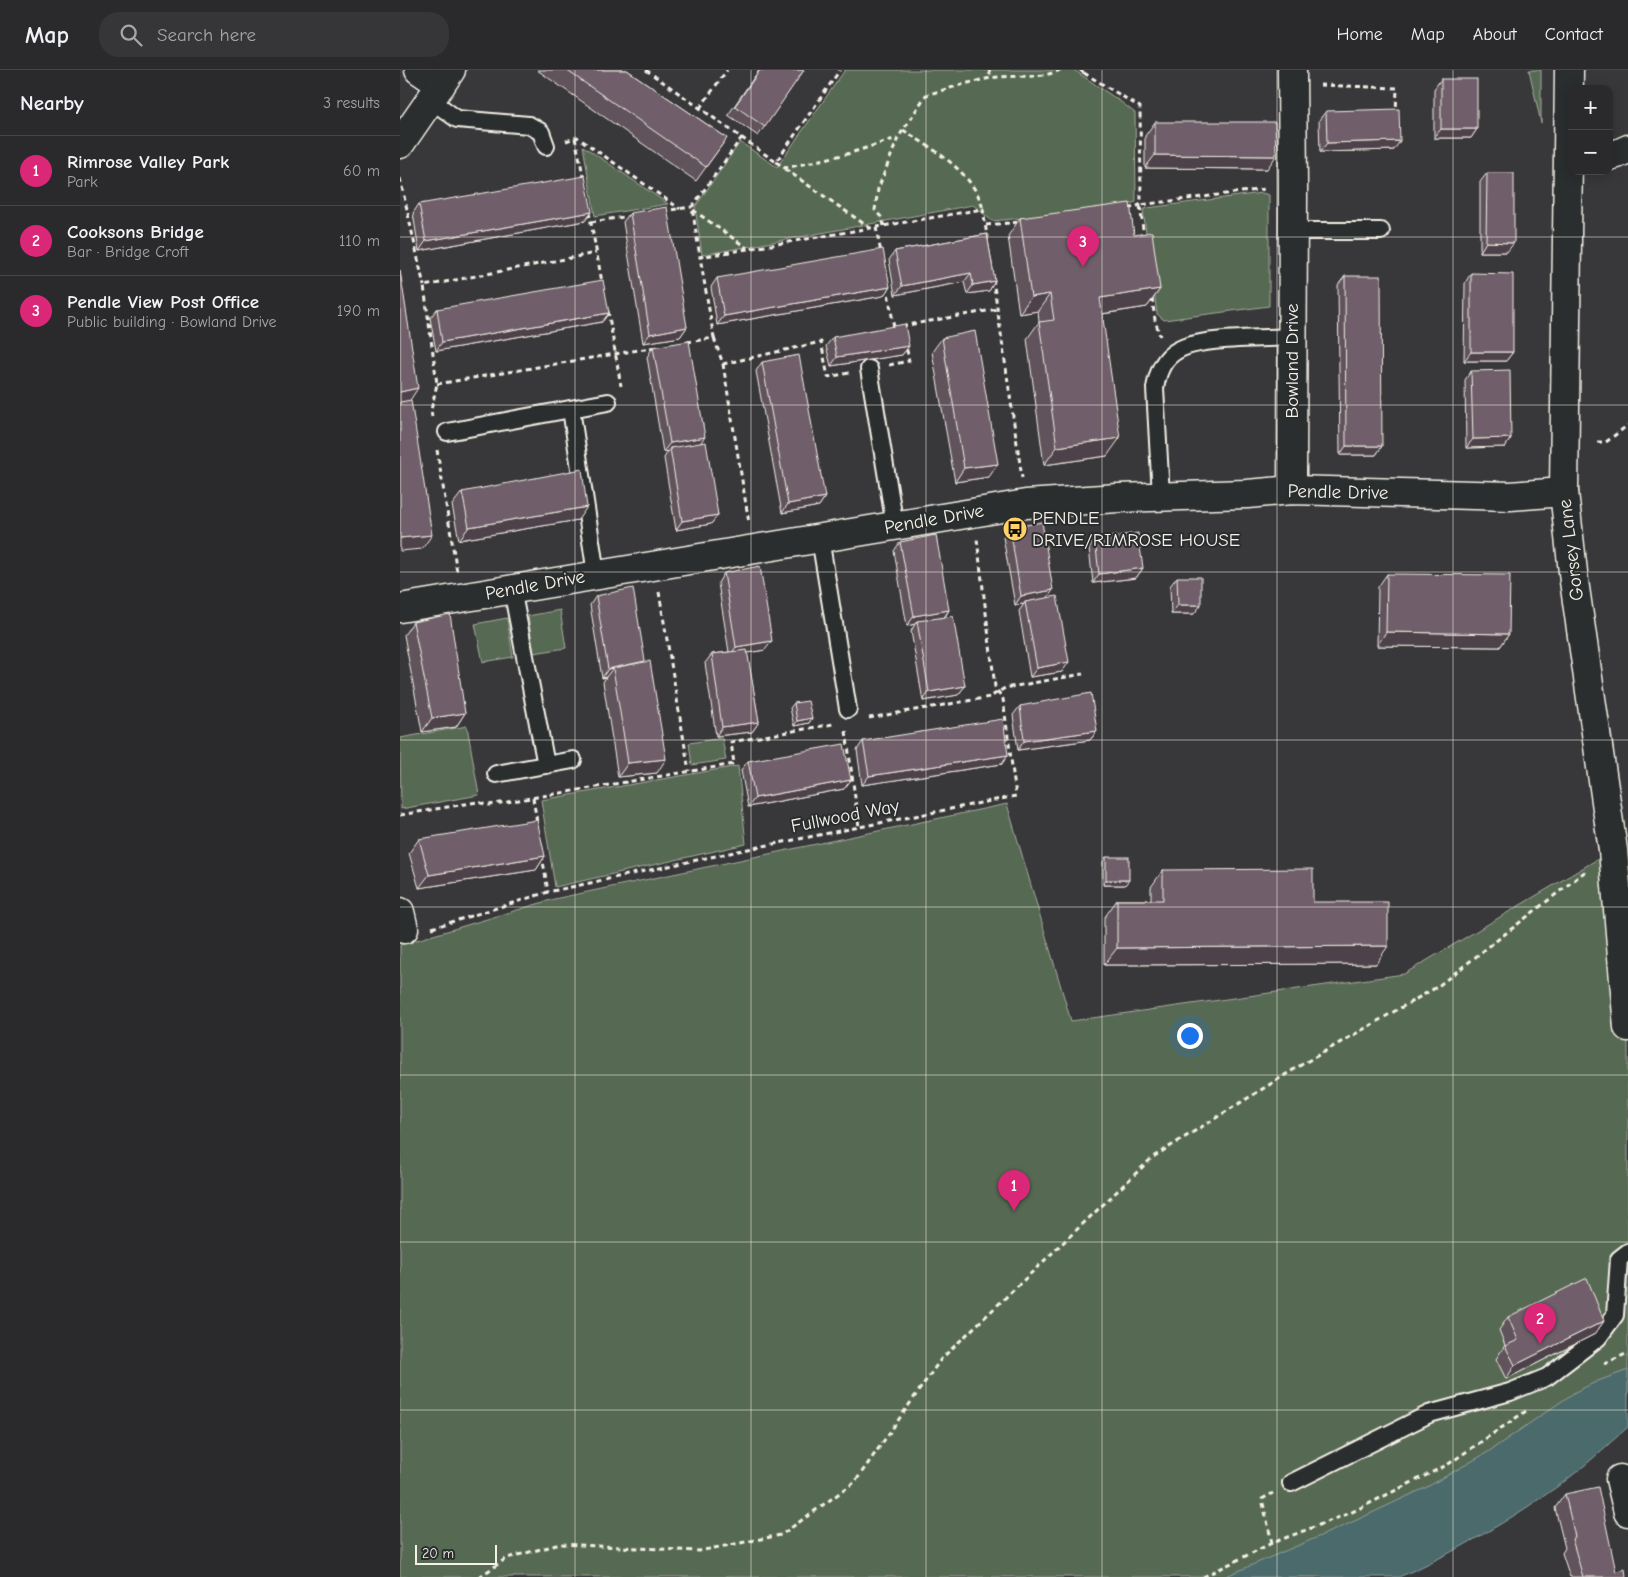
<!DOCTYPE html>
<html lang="en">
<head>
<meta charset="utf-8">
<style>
	body { margin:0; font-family:"Comic Neue",sans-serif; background:#363538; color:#f1f3f6 }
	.controls { position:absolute; right:15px; top:15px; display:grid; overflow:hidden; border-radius:10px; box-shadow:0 2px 12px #0003 }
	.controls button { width:45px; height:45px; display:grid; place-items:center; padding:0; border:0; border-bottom:1px solid #464548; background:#2a292c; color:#f1f3f6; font:25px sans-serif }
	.scale { position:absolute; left:15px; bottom:12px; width:82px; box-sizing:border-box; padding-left:5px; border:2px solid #f4f1e8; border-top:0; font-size:14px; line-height:18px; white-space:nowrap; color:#f4f1e8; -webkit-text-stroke:4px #2a2d2e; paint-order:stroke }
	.you { position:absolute; left:789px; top:965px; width:18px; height:18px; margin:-12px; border:4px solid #fff; border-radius:50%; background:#1a73e8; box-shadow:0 0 0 8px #1a73e833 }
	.badge { display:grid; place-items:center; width:32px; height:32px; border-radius:50%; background:#db2777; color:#fff; font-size:16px; font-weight:700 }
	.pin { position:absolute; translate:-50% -41px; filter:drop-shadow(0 1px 2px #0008) }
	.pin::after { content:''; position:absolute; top:26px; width:18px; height:15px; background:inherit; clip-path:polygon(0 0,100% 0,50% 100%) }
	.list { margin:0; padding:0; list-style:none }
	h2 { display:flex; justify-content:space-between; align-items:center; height:65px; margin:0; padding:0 20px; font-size:21px }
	h2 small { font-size:16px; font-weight:400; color:#a5a6a9 }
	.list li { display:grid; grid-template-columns:32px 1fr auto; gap:15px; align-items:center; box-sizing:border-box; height:70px; padding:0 20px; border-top:1px solid #464548 }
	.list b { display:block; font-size:19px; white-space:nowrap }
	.list p { margin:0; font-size:16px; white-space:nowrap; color:#a5a6a9 }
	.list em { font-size:16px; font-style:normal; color:#a5a6a9 }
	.icon { flex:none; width:28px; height:28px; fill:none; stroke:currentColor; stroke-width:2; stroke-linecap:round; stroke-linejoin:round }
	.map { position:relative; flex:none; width:1228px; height:1507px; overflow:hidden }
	header { display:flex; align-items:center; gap:30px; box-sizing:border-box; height:70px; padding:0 25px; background:#2a292c; border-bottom:1px solid #464548 }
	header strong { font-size:24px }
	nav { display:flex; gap:28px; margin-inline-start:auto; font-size:18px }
	.search { width:350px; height:45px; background:#363538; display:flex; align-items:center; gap:12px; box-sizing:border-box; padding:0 18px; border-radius:20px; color:#a5a6a9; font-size:19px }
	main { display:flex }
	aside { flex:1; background:#2a292c }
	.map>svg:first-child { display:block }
	.green { fill:#576953; stroke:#a6ad9e }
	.water { fill:#4b6a6c; stroke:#8fa09e }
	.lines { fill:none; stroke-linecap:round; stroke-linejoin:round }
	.lane-casing { stroke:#f4f1e8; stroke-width:20 }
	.street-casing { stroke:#f4f1e8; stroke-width:31 }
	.secondary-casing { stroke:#f4f1e8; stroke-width:31 }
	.path { stroke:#f4f1e8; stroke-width:3; stroke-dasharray:5 4; stroke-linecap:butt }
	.lane { stroke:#2a2d2e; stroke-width:16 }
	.street { stroke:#2a2d2e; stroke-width:28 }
	.secondary { stroke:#2a2d2e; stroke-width:28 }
	.wall { fill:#60525b; stroke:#f4f1e8 }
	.shaded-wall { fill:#4e424a; stroke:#f4f1e8 }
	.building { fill:#705f6a; stroke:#f4f1e8 }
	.grid { fill:none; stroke:#f4f1e8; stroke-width:1; stroke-opacity:0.55 }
	.labels { text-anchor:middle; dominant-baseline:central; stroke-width:4; stroke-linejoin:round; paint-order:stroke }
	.street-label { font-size:19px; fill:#f4f1e8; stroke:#2a2d2e }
	.poi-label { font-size:19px; fill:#f4f1e8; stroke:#2a2d2e; text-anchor:start }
</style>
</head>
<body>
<header>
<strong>Map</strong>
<div class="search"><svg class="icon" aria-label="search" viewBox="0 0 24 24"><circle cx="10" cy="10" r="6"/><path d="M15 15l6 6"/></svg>Search here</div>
<nav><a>Home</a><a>Map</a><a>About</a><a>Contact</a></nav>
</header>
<main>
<aside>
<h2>Nearby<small>3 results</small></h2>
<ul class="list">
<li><span class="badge">1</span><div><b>Rimrose Valley Park</b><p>Park</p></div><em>60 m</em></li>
<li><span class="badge">2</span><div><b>Cooksons Bridge</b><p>Bar · Bridge Croft</p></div><em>110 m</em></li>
<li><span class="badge">3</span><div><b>Pendle View Post Office</b><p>Public building · Bowland Drive</p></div><em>190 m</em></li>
</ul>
</aside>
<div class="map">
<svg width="1228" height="1507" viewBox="0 0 1228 1507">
	<rect width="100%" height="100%" fill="#38373a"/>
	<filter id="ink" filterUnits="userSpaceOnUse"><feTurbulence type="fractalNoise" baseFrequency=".02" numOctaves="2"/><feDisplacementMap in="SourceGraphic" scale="10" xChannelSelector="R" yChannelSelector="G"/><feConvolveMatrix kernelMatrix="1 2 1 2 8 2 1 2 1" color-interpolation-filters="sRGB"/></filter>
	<g filter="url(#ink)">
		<g class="green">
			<polygon points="445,0 674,0 721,32 735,43 736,132 715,139 592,151 573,135 302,185 295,137 340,72 377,97"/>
			<polygon points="1129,0 1141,0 1141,53"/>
			<polygon points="183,76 268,134 195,146"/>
			<polygon points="862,123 869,125 869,236 764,250 757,244 743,140 747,138"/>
			<polygon points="160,540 166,578 134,583 128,546"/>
			<polygon points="107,548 113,587 83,592 75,554"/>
			<polygon points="67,656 79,725 1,739 0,668"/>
			<polygon points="322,668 326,690 292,695 289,673"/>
			<polygon points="338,696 346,774 155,817 141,730"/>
			<polygon points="607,734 671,951 1004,904 1213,780 1228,957 1228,1326 916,1507 0,1507 0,875 154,829"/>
		</g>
		<path class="water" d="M 1228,1300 L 1228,1357 C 1206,1376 1185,1397 1161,1414 C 1112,1449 1055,1483 999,1507 L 824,1507 L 946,1455 L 1027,1417 L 1088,1382 L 1175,1322 L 1198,1311 Z"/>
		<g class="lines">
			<defs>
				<g id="lane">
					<polyline points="31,30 57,49 129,55 141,62 146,76"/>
					<polyline points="893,161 981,161"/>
					<polyline points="469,299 495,456"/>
					<polyline points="171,339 196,504"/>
					<polyline points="47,362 208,332"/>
					<path d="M 761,426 L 755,318 C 758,302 763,288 778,280 C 800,267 864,269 892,267"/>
					<polyline points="420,468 448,639"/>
					<polyline points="112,519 146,695"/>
					<polyline points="96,704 173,690"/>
					<polyline points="891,1413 1029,1344 1110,1322 1147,1307 1198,1268 1215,1245 1219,1189 1228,1182"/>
				</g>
				<g id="street">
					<polyline points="19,0 41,15"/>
					<polyline points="892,0 893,119 892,420"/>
					<polyline points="0,74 51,0"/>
					<polyline points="1209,86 1217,84 1228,79"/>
					<polyline points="0,538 626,434 718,428 847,424 892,420 1110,426 1164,422"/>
					<polyline points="0,842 4,859"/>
					<polyline points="1220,1409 1228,1442"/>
				</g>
				<polyline id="secondary" points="1169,0 1164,422 1174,511 1213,780 1228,957"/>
			</defs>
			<use href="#lane" class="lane-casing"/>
			<use href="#street" class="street-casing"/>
			<use href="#secondary" class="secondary-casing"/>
			<g class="path">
				<polyline points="246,0 376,92 440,0"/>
				<polyline points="589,0 591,8"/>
				<polyline points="680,0 684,3 686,0"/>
				<polyline points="684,3 740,37 741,130 740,135 728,139"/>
				<polyline points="920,15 997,18 996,43"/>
				<polyline points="300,38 327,0"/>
				<path d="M 503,60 C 533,79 574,102 583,139"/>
				<polyline points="342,67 292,137 300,187 583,139 588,173"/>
				<polyline points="175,68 184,109"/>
				<polyline points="166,71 177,67 280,139"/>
				<polyline points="376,92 385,98 447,84 497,68"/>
				<polyline points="385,99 470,158"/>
				<polyline points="0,108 24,216"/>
				<polyline points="293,140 347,178"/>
				<polyline points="263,141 292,137"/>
				<polyline points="189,142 202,212"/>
				<polyline points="191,152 230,146"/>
				<polyline points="586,155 620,152"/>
				<path d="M 484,156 L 482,148 L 475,140 L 478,119 L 498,68 L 526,25 C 547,19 569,12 591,8 C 613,4 640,10 660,0"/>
				<polyline points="476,157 481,183"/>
				<polyline points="744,168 740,135 865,119"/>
				<polyline points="593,209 622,408"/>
				<polyline points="487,216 494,258 492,258"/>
				<polyline points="752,228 755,250 760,266"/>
				<polyline points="208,241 221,316"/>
				<polyline points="502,256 598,239"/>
				<polyline points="314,268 323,294 421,272 428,307 449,303"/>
				<polyline points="287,272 314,268 300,187"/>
				<polyline points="323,294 349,453"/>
				<polyline points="489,295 509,291 506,275"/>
				<polyline points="37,314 256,277"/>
				<polyline points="32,347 31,340 37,314 24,216 196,183"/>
				<polyline points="1197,372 1206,372 1228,355"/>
				<polyline points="37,380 57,502"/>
				<polyline points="259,522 289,701"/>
				<polyline points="469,648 590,627 605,618 683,604"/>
				<polyline points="446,661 459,757"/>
				<polyline points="133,728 137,752"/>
				<polyline points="0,745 77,732 89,735 334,694 331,672 433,654"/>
				<polyline points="142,785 148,822"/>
				<polyline points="32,858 148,822 348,779 616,726 603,629 595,617 577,469"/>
				<polyline points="1204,1294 1228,1283"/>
				<polyline points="872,1473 862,1429 873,1423"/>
				<polyline points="79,1507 107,1488 160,1474 299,1481 381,1465 455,1412 541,1289 753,1087 901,995 1037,917 1187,800"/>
				<polyline points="803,1507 872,1473 950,1443 1047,1395 1126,1341"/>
			</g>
			<use href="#lane" class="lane"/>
			<use href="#street" class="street"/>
			<use href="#secondary" class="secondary"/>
		</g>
		<g class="wall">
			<polygon points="137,0 227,0 327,68 296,111"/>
			<polygon points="359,0 404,0 358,66 328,45"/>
			<polygon points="1041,9 1077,59 1071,68 1034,68 1034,19"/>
			<polygon points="926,41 994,80 920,82 919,50"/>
			<polygon points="755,52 867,99 745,98 745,66"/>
			<polygon points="1087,103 1107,182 1080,182 1080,112"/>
			<polygon points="19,134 185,151 19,181 13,143"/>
			<polygon points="230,143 287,257 280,267 243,273 223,152"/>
			<polygon points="620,148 734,165 760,219 747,237 703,244 707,386 644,395 627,269 639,252 638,241 619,244 608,166"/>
			<polygon points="587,164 595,211 589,221 567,224 564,212 495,225 489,190 495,181"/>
			<polygon points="1071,203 1113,282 1106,291 1064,291 1065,213"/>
			<polygon points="945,206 982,376 976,385 940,385 938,215"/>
			<polygon points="317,208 490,217 483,226 317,255 311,217"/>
			<polygon points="37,239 209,243 202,252 36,281 30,248"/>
			<polygon points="433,267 509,276 502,285 431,296 426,276"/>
			<polygon points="542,268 589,407 555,412 532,282"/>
			<polygon points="253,277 300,373 318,445 311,454 276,460 264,388 268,381 263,382 247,287"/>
			<polygon points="362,292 425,427 419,436 382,443 356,301"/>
			<polygon points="1071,301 1111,368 1105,377 1066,378 1065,310"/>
			<polygon points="62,422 178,450 59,470 52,435"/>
			<polygon points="610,458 648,528 662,602 630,607 619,541 624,534 615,535 603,467"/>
			<polygon points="695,469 743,498 736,508 693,513 689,478"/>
			<polygon points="500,472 549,540 545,547 565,616 558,625 523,631 511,561 515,554 507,556 494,481"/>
			<polygon points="324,503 365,580 347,583 359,652 352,662 316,666 305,593 312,584 329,582 318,513"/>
			<polygon points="987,504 1109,564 1100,577 977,576 978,517"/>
			<polygon points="777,507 794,544 771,544 770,516"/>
			<polygon points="196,526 257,703 218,707 203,612 206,607 202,608 190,535"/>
			<polygon points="13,552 65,643 56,657 22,662 4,565"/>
			<polygon points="394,633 412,648 409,653 394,656 390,638"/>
			<polygon points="620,636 697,661 690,670 618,680 613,645"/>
			<polygon points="463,671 602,694 462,715 457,680"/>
			<polygon points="348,691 444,719 348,737 341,700"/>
			<polygon points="19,769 145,786 136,800 19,818 9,783"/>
			<polygon points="706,787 725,815 703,815 703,792"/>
			<polygon points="763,800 913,832 976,894 704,895 704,848 717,830 751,830 751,817"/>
			<polygon points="1108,1247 1204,1251 1195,1264 1106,1309 1096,1289 1105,1275 1099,1260"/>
			<polygon points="1165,1424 1216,1502 1226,1507 1170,1507 1162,1483 1165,1478 1155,1438"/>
		</g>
		<g class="shaded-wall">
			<polygon points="1041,59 1077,59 1071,68 1034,68"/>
			<polygon points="1000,71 994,80 920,82 927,73"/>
			<polygon points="755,85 876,86 867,99 745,98"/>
			<polygon points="192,142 185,151 19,181 26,171"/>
			<polygon points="1086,172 1114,173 1107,182 1080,182"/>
			<polygon points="571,203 564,212 495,225 502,216"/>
			<polygon points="595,211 589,221 567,224 573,215"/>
			<polygon points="490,217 483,226 317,255 324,246"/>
			<polygon points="760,219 747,237 688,246 700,228"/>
			<polygon points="650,224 638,241 619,244 631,227"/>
			<polygon points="209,243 202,252 36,281 42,272"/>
			<polygon points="287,257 280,267 243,273 250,264"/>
			<polygon points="509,276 502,285 431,296 437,287"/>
			<polygon points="1071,282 1113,282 1106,291 1064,291"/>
			<polygon points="18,318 9,332 0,334 0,322"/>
			<polygon points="305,367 298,376 270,378 268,381 263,382 270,373"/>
			<polygon points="720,368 707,386 644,395 657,377"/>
			<polygon points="1111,368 1105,377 1066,378 1073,369"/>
			<polygon points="946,376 982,376 976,385 940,385"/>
			<polygon points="598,394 589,407 555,412 564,398"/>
			<polygon points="425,427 419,436 382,443 388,434"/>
			<polygon points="187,437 178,450 59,470 69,457"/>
			<polygon points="318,445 311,454 276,460 282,451"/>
			<polygon points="32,465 22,479 0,481 0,468"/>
			<polygon points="743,498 736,508 693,513 699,504"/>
			<polygon points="653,520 647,529 625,532 624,534 615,535 621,526"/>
			<polygon points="778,535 801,535 794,544 771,544"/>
			<polygon points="549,540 543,549 517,551 515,554 507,556 514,546"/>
			<polygon points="986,562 1109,564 1100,577 977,576"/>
			<polygon points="372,571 365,580 330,586 336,577"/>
			<polygon points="669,592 662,602 630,607 637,598"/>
			<polygon points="213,598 206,607 202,608 208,599"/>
			<polygon points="565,616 558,625 523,631 529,622"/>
			<polygon points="65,643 56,657 22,662 32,648"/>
			<polygon points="412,648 409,653 394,656 397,651"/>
			<polygon points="359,652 352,662 316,666 322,657"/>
			<polygon points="697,661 690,670 618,680 624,671"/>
			<polygon points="608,685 602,694 462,715 469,706"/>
			<polygon points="266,689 257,703 218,707 228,693"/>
			<polygon points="451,710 444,719 348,737 355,728"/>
			<polygon points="145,786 136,800 19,818 29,805"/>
			<polygon points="706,810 729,810 725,815 703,815"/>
			<polygon points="988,876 976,894 704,895 717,878"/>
			<polygon points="1204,1251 1195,1264 1106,1309 1115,1295"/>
		</g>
		<g class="building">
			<polygon points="166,0 227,0 327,68 306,97"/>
			<polygon points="360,0 404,0 365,57 335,36"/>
			<rect x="1041" y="9" width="36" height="50"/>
			<polygon points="999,39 1000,71 927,73 926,41"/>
			<polygon points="755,52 875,52 876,86 755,85"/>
			<polygon points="1087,103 1114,103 1114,173 1086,172"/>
			<polygon points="185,106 192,142 26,171 19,134"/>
			<polygon points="730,133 734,165 752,162 760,219 700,228 720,368 657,377 639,252 654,250 650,224 631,227 620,148"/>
			<polygon points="267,137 287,257 250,264 230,143"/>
			<polygon points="587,164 595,211 573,215 571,203 502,216 495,181"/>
			<polygon points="483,179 490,217 324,246 317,208"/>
			<polygon points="0,200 18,318 0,322"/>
			<polygon points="1071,203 1113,204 1113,282 1071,282"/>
			<polygon points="945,206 981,206 982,376 946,376"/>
			<polygon points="203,210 209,243 42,272 37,239"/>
			<polygon points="505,254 509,276 437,287 433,267"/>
			<polygon points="575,261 598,394 564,398 542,268"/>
			<polygon points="289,271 305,367 270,373 253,277"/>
			<polygon points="399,285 425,427 388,434 362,292"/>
			<polygon points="1110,300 1111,368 1073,369 1071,301"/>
			<polygon points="11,330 32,465 0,468 0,332"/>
			<polygon points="306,372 318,445 282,451 270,378"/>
			<polygon points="182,399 187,437 69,457 62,422"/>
			<polygon points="642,452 653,520 621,526 610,458"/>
			<polygon points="738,463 743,498 699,504 695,469"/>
			<polygon points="536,465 549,540 514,546 500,472"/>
			<polygon points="360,496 372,571 336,577 324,503"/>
			<polygon points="987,504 1110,505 1109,564 986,562"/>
			<polygon points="777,507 801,507 801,535 778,535"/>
			<polygon points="233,518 245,591 208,599 196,526"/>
			<polygon points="657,526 669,592 637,598 625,532"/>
			<polygon points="50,544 65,643 32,648 13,552"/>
			<polygon points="553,546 565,616 529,622 517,551"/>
			<polygon points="347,580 359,652 322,657 312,584"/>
			<polygon points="250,591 266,689 228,693 213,598"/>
			<polygon points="691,623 697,661 624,671 620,636"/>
			<polygon points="408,631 412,648 397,651 394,633"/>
			<polygon points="603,649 608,685 469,706 463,671"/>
			<polygon points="444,674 451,710 355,728 348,691"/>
			<polygon points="137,750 145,786 29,805 19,769"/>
			<rect x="706" y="787" width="23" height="23"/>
			<polygon points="913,799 913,832 988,832 988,876 717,878 717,830 763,830 763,800"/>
			<polygon points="1187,1208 1204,1251 1115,1295 1105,1276 1118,1270 1108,1247"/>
			<polygon points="1198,1417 1216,1502 1225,1498 1226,1507 1183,1507 1172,1469 1175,1467 1165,1424"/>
		</g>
	</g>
	<path class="grid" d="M 175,0 L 175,1507M 351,0 L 351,1507M 526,0 L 526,1507M 702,0 L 702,1507M 877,0 L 877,1507M 1053,0 L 1053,1507M 0,167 L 1228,167M 0,335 L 1228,335M 0,502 L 1228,502M 0,670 L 1228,670M 0,837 L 1228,837M 0,1005 L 1228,1005M 0,1172 L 1228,1172M 0,1340 L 1228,1340"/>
	<defs>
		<symbol id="bus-disc" viewBox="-11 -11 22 22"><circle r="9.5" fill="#ffd166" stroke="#2a2d2e"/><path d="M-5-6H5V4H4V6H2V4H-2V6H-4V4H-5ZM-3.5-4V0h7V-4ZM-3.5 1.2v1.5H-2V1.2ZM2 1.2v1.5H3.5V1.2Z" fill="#111"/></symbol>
	</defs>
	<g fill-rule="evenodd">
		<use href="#bus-disc" x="601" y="445" width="28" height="28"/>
	</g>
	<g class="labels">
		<g class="street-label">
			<text transform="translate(892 291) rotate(-90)">Bowland Drive</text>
			<text transform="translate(938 422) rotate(1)">Pendle Drive</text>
			<text transform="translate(534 449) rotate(-10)">Pendle Drive</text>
			<text transform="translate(1171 480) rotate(-97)">Gorsey Lane</text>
			<text transform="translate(135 515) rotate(-10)">Pendle Drive</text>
			<text transform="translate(445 746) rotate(-11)">Fullwood Way</text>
		</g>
		<g class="poi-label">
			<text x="632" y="448">PENDLE<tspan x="632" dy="22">DRIVE/RIMROSE HOUSE</tspan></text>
		</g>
	</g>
</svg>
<div class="controls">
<button>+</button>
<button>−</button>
</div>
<div class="scale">20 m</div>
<div class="you"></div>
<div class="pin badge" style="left:614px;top:1141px">1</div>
<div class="pin badge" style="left:1140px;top:1274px">2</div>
<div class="pin badge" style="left:683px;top:197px">3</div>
</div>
</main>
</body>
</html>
